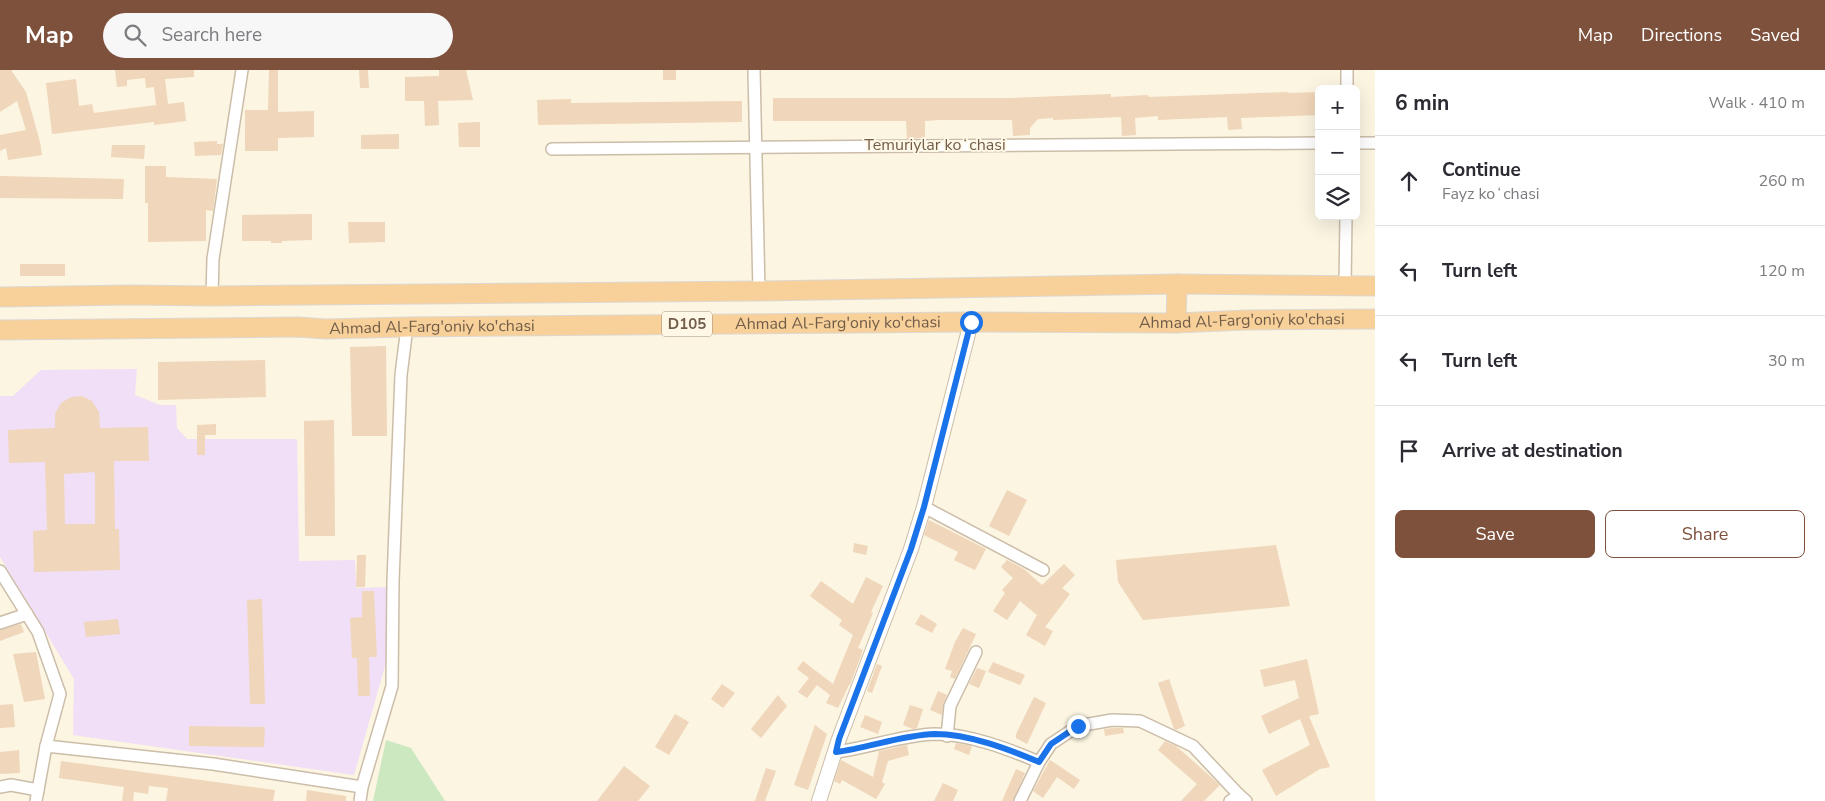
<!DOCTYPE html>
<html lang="en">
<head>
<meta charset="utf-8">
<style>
	body { margin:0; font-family:"Nunito Sans",sans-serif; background:#f7f7f7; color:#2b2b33 }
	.controls { position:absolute; right:15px; top:15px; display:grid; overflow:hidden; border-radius:8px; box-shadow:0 5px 20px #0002 }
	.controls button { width:45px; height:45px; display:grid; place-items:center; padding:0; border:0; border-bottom:1px solid #e1e1e2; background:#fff; color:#2b2b33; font:25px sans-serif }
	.stop { position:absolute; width:15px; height:15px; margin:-11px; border:4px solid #1a73e8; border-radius:50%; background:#fff }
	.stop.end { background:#1a73e8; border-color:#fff; box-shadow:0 1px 5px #0008 }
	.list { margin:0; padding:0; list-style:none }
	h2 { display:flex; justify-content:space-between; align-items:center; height:65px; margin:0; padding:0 20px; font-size:21px }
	h2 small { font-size:16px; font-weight:400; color:#7c7c81 }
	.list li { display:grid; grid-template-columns:32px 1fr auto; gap:15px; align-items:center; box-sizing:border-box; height:90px; padding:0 20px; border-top:1px solid #e1e1e2 }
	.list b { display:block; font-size:19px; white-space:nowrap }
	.list p { margin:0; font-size:16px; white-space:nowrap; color:#7c7c81 }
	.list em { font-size:16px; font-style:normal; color:#7c7c81 }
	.actions { display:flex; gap:10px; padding:15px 20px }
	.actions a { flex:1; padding:11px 0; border:1px solid #7e513d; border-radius:8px; text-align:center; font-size:18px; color:#7e513d }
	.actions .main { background:#7e513d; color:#fff }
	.icon { flex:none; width:28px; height:28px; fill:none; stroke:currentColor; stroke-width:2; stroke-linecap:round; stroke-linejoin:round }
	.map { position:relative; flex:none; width:1375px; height:731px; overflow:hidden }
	header { display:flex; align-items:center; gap:30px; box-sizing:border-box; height:70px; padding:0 25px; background:#7e513d; color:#fff }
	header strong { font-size:24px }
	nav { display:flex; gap:28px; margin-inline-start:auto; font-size:18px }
	.search { width:350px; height:45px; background:#f7f7f7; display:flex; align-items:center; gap:12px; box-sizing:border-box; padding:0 18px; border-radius:28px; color:#7c7c81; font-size:19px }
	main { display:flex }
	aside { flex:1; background:#fff }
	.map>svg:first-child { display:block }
	.education { fill:#f1def7 }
	.green { fill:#cce8c1 }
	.building { fill:#f0d6ba; fill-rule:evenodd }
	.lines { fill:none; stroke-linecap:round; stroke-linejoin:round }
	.minor-casing { stroke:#ccbda9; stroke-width:14 }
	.tertiary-casing { stroke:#ccbda9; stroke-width:16 }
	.trunk-casing { stroke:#ddd8d3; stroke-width:21 }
	.minor { stroke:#fff; stroke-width:11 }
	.tertiary { stroke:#fff; stroke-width:14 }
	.trunk { stroke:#f7d09a; stroke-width:19 }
	.route { stroke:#1a73e8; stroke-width:6 }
	.labels { text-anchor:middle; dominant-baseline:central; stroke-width:4; stroke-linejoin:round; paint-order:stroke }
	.shield { fill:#fff8e7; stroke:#9c8c78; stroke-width:1 }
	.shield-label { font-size:15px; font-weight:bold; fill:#725d49 }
	.street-label { font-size:16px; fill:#725d49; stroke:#fff8e7 }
</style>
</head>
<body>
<header>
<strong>Map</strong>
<div class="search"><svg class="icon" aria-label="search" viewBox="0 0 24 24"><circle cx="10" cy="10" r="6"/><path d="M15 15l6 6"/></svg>Search here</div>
<nav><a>Map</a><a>Directions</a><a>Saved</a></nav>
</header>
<main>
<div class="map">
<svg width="1375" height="731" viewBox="0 0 1375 731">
	<rect width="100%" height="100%" fill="#fbf5e2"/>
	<polygon class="education" points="137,299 135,325 160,335 176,335 177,358 187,369 297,369 299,491 355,490 356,518 389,517 387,589 354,705 73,665 74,609 0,487 0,326 13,326 41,300"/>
	<polygon class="green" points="386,670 411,678 445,731 373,731"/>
	<g class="building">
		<polygon points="0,0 11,0 26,22 40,72 42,85 8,90 6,78 0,81 0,65 26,60 17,31 0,42"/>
		<polygon points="115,0 194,0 194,7 165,9 168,34 184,32 186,51 154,55 154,52 52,64 46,13 76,9 79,36 92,34 94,43 156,35 154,17 146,18 145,8 127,10 127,16 117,17"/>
		<polygon points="269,0 278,0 278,42 314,41 314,67 278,68 278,81 245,81 245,40 268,40"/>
		<polygon points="359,0 368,0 369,18 360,18"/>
		<polygon points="439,0 466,0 473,30 438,31 439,55 425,56 424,31 405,31 405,7 439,6"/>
		<rect x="663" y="0" width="13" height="10"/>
		<polygon points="1288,22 1288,23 1319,22 1319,45 1241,48 1242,59 1228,60 1227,47 1158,50 1158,46 1135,48 1136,65 1122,66 1121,47 1053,50 1053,48 1038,49 1030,58 1030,65 1013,66 1012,50 940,50 925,51 925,68 907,69 906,51 773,51 773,28 1009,28 1111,24 1111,27 1148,25 1149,27"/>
		<polygon points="571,29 571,33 742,31 742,52 538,55 537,30"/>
		<polygon points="480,52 480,77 459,77 458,53"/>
		<polygon points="399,64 399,79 361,79 361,65"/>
		<polygon points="217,71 217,74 223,74 221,85 195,86 194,72"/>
		<polygon points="112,75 145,75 144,89 111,87"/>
		<polygon points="145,96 166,96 166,107 217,109 213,141 206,140 206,171 148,172 148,133 145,133"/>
		<polygon points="0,106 124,109 123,129 0,128"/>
		<polygon points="312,144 312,170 282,171 282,173 271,173 271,171 242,171 242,145"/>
		<polygon points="348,152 385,152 385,172 349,173"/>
		<rect x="20" y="194" width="45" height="12"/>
		<polygon points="386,276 387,366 352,366 350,277"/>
		<polygon points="265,290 266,327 158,330 158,292"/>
		<path d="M 82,326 L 92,331 L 99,342 L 100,358 L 148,357 L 149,391 L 114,391 L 115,459 L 119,459 L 120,500 L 34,502 L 33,461 L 47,460 L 45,392 L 9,393 L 8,360 L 55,358 L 55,344 L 61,333 L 71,327 ZM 95,402 L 95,454 L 65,454 L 64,404 Z"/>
		<polygon points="334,350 335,466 305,466 304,351"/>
		<polygon points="216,354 216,365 205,365 205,385 197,385 197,355"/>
		<polygon points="1007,420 1027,430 1009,466 989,456"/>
		<polygon points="929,450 986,479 975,500 954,490 958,482 924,465"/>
		<polygon points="854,473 868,476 866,485 853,482"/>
		<polygon points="1276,475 1290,536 1143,550 1118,512 1116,490"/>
		<polygon points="357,485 366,485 365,517 356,517"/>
		<polygon points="1007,490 1024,499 1042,515 1064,494 1075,505 1062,518 1070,524 1045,557 1053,561 1045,576 1026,565 1037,545 1020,531 1007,550 993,541 1005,523 1002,520 1013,508 1001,497"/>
		<polygon points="866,507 883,516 871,542 873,543 858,578 863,580 850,615 849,615 838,638 826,633 830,625 817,615 807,628 798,622 809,608 797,599 803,591 833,614 853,565 839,555 842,550 810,526 821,511 853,534"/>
		<polygon points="362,521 374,521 377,587 369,587 370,626 358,626 357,588 352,588 350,548 362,547"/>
		<polygon points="262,529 265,634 250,634 247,530"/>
		<polygon points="921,544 937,554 932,563 915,554"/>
		<polygon points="118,549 120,564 86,567 84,552"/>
		<polygon points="21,554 24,562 0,571 0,560"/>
		<polygon points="963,558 976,564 955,609 950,607 952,601 945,599 955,572"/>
		<polygon points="36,582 45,629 24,632 13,584"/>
		<polygon points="1307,589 1319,644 1309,646 1330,697 1320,699 1276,726 1262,700 1310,675 1300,649 1269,664 1261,646 1299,628 1295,610 1264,617 1260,600"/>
		<polygon points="993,592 1025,605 1020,615 988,602"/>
		<polygon points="877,594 882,596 872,623 867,621"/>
		<polygon points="977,598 986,601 979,618 969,614"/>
		<polygon points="1169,609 1185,656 1176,660 1174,659 1158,613"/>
		<polygon points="722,614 735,623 723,638 711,629"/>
		<polygon points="938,621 947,625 943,635 942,645 930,640"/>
		<polygon points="778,625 787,636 761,668 751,659"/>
		<polygon points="1034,627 1046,633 1027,674 1016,668 1016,664"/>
		<polygon points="13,634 15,657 0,658 0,635"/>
		<polygon points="910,635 923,639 917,658 913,659 903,655"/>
		<polygon points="675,644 689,652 669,685 655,677"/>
		<polygon points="865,645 882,652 878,664 860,657"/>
		<polygon points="815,655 827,664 808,720 794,715"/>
		<polygon points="189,656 265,657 264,677 189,676"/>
		<polygon points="1113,658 1123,658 1124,663 1105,666 1104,659"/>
		<polygon points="1165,671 1176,676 1220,715 1204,731 1181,731 1197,714 1158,680"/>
		<polygon points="956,673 972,676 969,685 954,679"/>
		<polygon points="907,675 909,685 888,691 882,712 885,714 876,729 842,710 840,714 834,711 841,690 873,707 879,681"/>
		<polygon points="19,680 20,703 0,704 0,682"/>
		<polygon points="1050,690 1080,710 1074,719 1057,707 1043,728 1033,721"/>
		<polygon points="61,691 275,720 273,731 166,731 168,718 149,716 148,724 134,722 133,731 122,731 124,717 59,708"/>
		<polygon points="624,696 650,716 638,731 597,731"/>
		<polygon points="766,698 776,701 765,731 755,731"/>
		<polygon points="1016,699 1025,703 1013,731 1002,731"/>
		<polygon points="943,713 958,720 953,731 934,731"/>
		<polygon points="307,720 346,726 346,731 306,731"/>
	</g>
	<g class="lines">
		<defs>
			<g id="minor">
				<polyline points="754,0 759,221"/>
				<polyline points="1347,0 1347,19"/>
				<polyline points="1356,73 1375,73"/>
				<polyline points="552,79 1319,73"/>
				<polyline points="1345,216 1346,146"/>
				<polyline points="212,226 213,189 242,0"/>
				<polyline points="924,437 1043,500"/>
				<polyline points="0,501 38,562 60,624 46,676"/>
				<polyline points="0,553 27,544"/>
				<polyline points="947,666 950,636 976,582"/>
				<path d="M 836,682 C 869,678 901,665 935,664 C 970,664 1008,679 1039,692 L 1020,731"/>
				<polyline points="1039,692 1051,674 1078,656 1112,650 1140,651 1193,676 1239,725"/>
				<polyline points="0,717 11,715 38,720"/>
				<polyline points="36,731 46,676 213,694 362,717"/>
				<polyline points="360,731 362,717 392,616 393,511 401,305 407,257"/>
				<polyline points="1230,731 1239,725 1246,731"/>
			</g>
			<polyline id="tertiary" points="819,731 839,669 911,479 924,437 971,252"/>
			<g id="trunk">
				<polyline points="0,227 131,225 212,226 759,221 1177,214 1375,216"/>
				<polyline points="1176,253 1177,214"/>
				<path id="s1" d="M 0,260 L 298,257 L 326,259 L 407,257 L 971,252 L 1176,253 L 1246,250 L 1375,249"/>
			</g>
		</defs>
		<use href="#minor" class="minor-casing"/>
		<use href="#tertiary" class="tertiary-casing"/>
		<use href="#trunk" class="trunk-casing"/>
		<use href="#minor" class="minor"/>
		<use href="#tertiary" class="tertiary"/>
		<use href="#trunk" class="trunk"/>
	</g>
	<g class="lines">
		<path class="route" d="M 971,252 L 924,437 L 911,479 L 839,669 L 836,682 C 869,678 901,665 935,664 C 969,664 1008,679 1039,692 L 1051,674 L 1078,656"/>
	</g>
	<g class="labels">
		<rect class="shield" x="662" y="241.5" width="50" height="25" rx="4"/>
		<g class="shield-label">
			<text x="687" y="254">D105</text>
		</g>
		<g class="street-label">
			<text x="935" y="75">Temuriylar koʻchasi</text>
			<text stroke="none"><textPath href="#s1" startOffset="1242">Ahmad Al-Farg'oniy ko'chasi</textPath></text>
			<text stroke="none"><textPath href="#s1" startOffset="838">Ahmad Al-Farg'oniy ko'chasi</textPath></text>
			<text stroke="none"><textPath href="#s1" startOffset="432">Ahmad Al-Farg'oniy ko'chasi</textPath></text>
		</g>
	</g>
</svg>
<div class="controls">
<button>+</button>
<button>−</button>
<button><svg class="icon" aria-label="layers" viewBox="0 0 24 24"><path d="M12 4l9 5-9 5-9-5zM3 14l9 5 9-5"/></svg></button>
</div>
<div class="stop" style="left:971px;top:252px"></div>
<div class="stop end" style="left:1078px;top:656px"></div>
</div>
<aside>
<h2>6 min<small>Walk · 410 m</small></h2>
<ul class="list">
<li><svg class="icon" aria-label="ahead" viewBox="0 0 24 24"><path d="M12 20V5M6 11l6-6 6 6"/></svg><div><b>Continue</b><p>Fayz koʻchasi</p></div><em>260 m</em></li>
<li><svg class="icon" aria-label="left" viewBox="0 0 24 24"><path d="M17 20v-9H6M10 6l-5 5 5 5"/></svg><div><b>Turn left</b></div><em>120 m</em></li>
<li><svg class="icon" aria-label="left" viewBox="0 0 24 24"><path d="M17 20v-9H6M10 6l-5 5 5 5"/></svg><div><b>Turn left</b></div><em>30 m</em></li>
<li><svg class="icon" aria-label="arrive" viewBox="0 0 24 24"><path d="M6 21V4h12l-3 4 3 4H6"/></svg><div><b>Arrive at destination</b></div></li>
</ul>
<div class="actions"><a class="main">Save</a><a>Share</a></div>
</aside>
</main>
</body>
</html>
